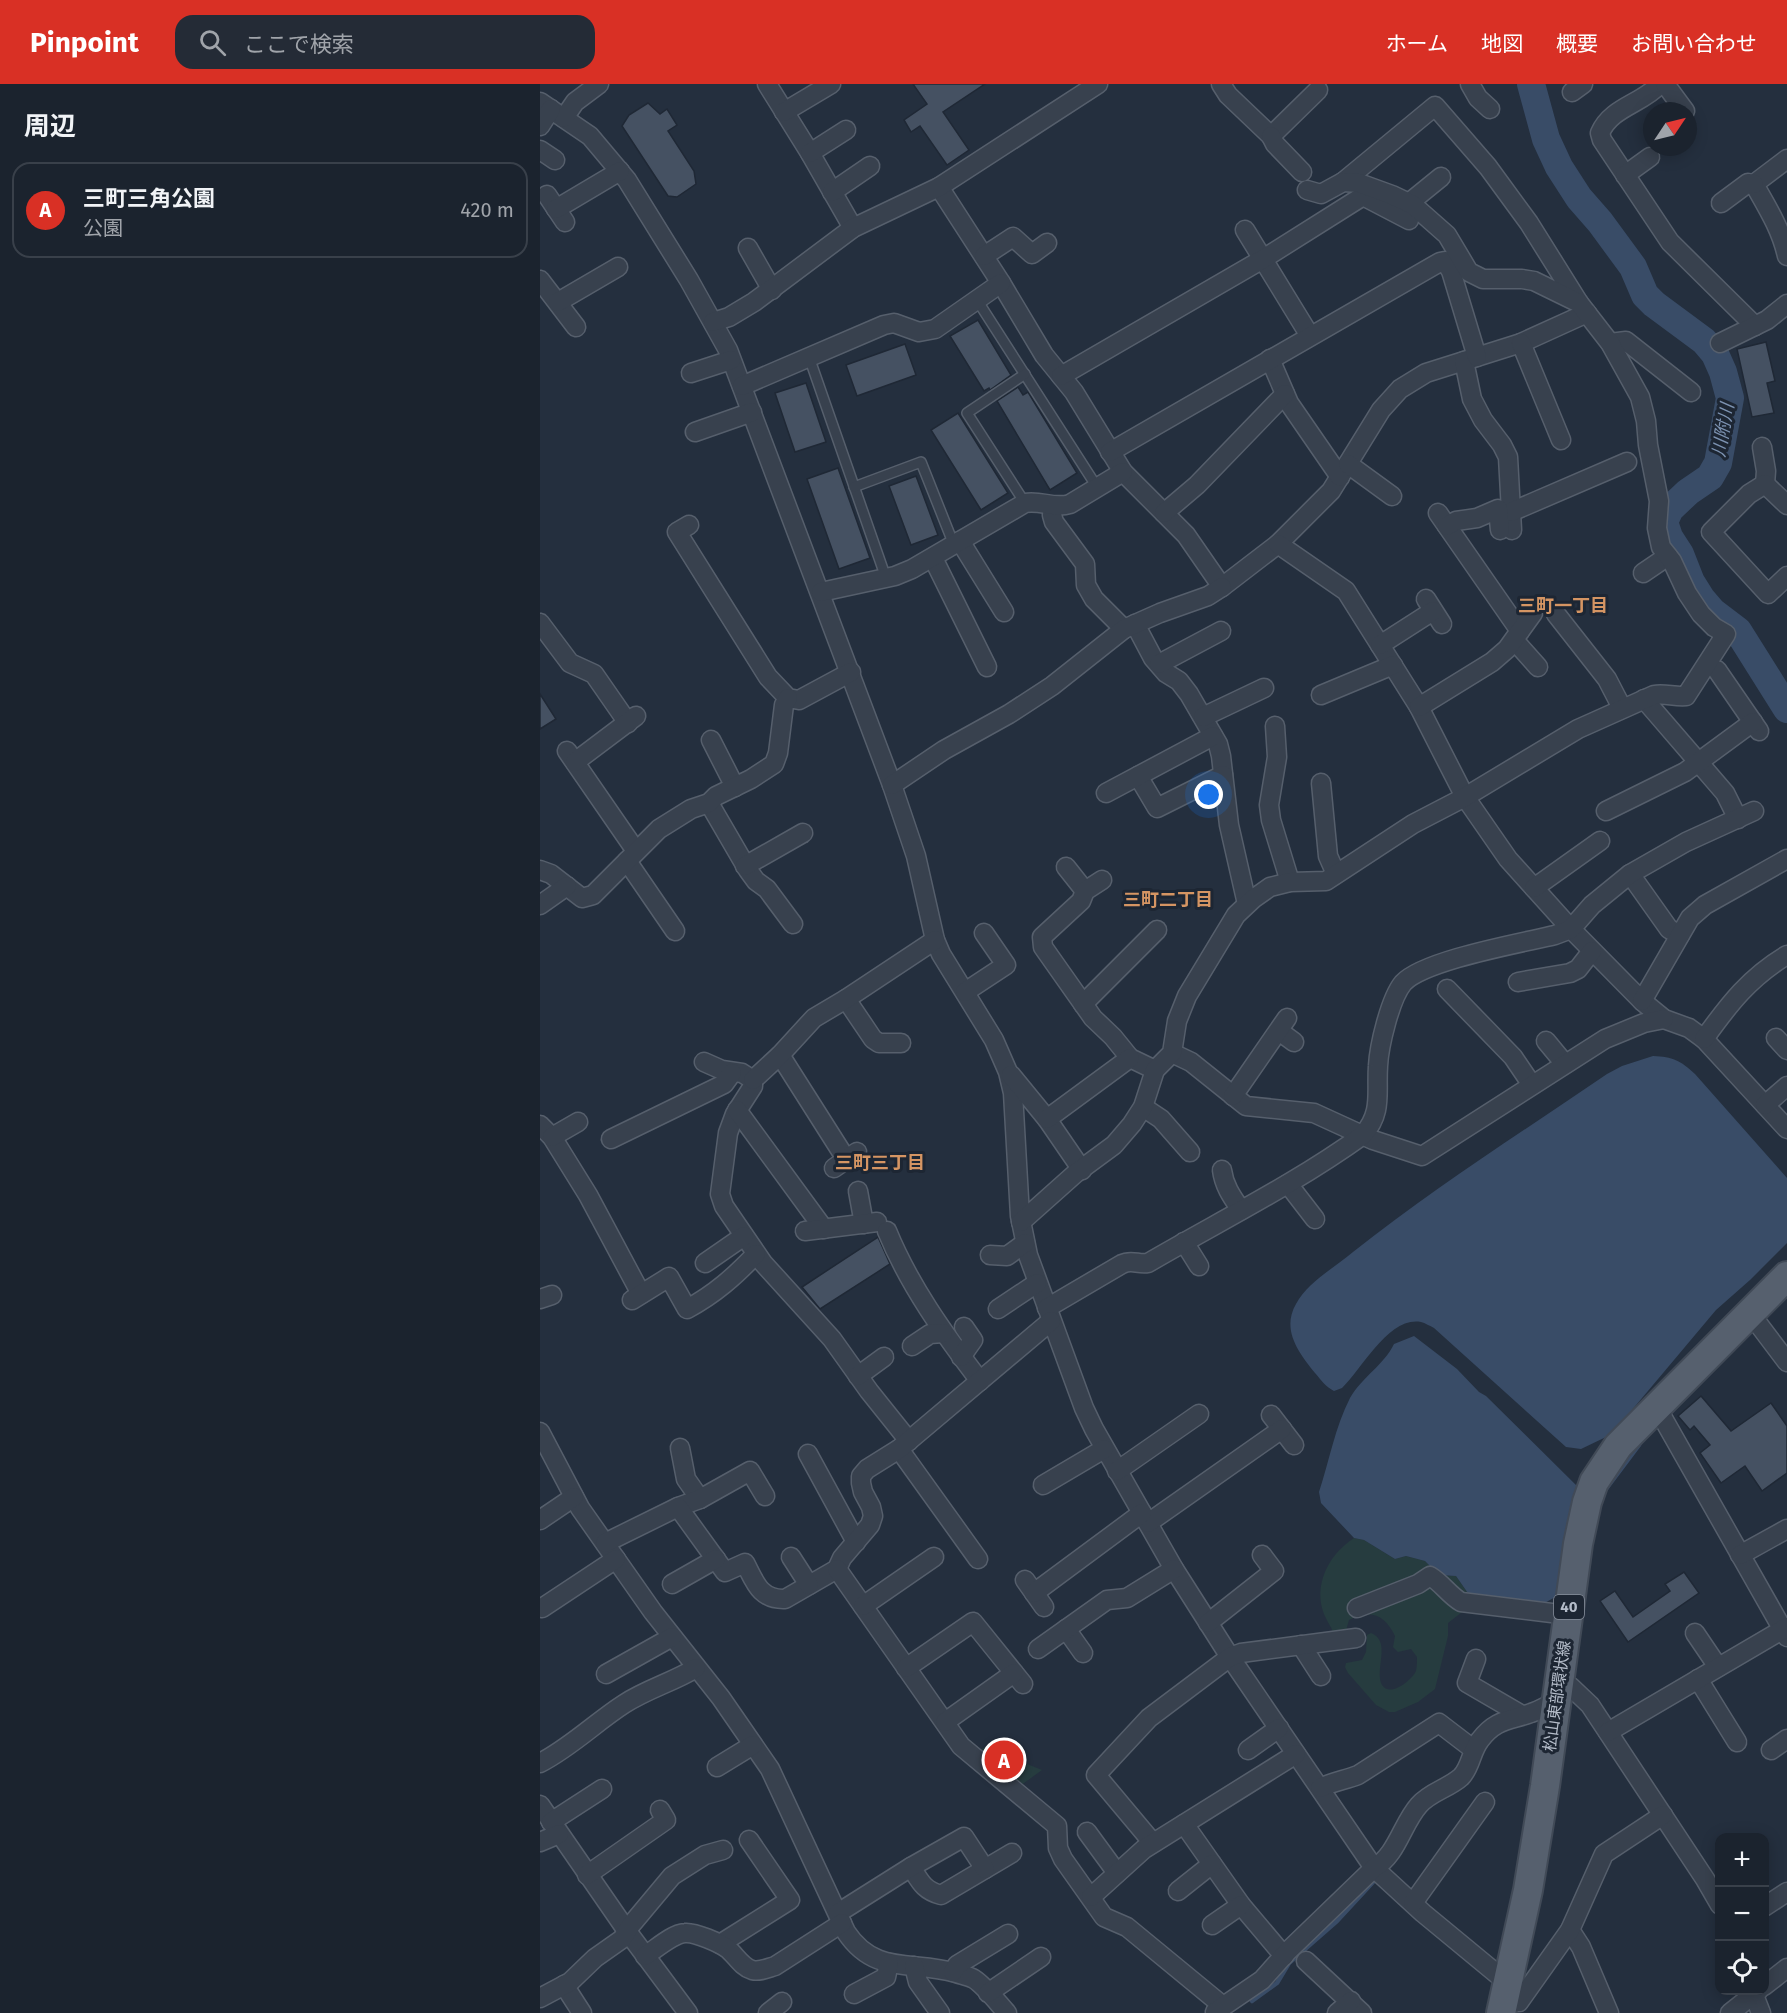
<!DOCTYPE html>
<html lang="ja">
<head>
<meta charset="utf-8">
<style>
	body { margin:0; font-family:"Fira Sans","Noto Sans JP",sans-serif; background:#242b36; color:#f1f3f6 }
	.controls { position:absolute; right:18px; bottom:18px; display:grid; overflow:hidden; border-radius:12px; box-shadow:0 3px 15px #0003 }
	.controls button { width:54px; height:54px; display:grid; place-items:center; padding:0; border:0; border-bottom:2px solid #39404a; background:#1b232e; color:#f1f3f6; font:30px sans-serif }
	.compass { position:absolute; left:1103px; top:18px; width:54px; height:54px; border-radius:50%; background:#1b232e; box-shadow:0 3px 15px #0003; rotate:55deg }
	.you { position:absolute; left:669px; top:711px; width:21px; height:21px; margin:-15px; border:4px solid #fff; border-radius:50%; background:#1a73e8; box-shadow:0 0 0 9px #1a73e833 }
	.badge { display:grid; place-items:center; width:39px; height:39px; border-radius:50%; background:#d93025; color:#fff; font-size:20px; font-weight:700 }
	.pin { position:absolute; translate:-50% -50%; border:3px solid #fff; box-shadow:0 2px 6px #0006 }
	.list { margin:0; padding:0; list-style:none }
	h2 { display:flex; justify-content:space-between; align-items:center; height:78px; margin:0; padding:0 24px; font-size:26px }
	h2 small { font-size:20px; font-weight:400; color:#a0a4aa }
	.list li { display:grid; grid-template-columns:39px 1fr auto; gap:18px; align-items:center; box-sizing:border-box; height:96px; margin:0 12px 12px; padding:0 12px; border:2px solid #39404a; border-radius:18px }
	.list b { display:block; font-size:22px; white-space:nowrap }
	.list p { margin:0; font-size:20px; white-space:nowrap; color:#a0a4aa }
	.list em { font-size:20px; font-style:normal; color:#a0a4aa }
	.icon { flex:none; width:33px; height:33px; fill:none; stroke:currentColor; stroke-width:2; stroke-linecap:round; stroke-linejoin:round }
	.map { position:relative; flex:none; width:1247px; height:1929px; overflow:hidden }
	header { display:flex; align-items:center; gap:36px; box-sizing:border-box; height:84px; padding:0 30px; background:#d93025; color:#fff }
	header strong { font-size:28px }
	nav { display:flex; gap:33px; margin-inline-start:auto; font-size:21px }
	.search { width:420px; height:54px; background:#242b36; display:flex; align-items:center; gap:15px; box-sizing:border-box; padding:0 21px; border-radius:18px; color:#a0a4aa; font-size:22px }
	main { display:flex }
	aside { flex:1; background:#1b232e }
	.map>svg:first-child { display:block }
	.green { fill:#263c3f }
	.water { fill:#394c67 }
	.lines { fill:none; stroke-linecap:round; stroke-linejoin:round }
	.stream { stroke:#394c67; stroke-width:4.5 }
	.river { stroke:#394c67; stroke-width:28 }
	.building { fill:#455162; stroke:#1f2835; stroke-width:1.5 }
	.lane-casing { stroke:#565f6c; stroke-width:12 }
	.street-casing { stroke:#565f6c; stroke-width:21 }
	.primary-casing { stroke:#414a57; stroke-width:32 }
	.lane { stroke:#38414e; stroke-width:9 }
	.street { stroke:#38414e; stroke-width:18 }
	.primary { stroke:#56606e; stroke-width:28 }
	.labels { text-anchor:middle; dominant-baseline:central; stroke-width:6; stroke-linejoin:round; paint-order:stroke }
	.shield { fill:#1d2633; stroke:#878f9c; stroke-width:1.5 }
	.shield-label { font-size:15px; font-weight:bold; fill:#b4bcc9 }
	.street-label { font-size:16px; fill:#b4bcc9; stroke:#1d2633 }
	.water-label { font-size:18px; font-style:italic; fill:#7c92b1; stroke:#1d2633 }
	.neighbourhood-label { font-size:18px; font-weight:bold; fill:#d59563; stroke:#1d2633 }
</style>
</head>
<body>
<header>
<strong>Pinpoint</strong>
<div class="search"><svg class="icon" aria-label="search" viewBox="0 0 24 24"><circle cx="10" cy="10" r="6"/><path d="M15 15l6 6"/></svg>ここで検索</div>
<nav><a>ホーム</a><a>地図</a><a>概要</a><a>お問い合わせ</a></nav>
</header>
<main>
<aside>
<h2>周辺<small></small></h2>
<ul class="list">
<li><span class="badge">A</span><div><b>三町三角公園</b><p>公園</p></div><em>420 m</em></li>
</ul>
</aside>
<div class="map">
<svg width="1247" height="1929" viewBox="0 0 1247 1929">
	<rect width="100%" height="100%" fill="#242f3e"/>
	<g class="green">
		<path d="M 814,1454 L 824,1456 L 855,1475 L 866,1472 L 885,1477 L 899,1491 L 916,1492 L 932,1515 L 926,1525 L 908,1539 L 908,1552 L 895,1605 L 878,1618 L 855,1628 L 849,1628 L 836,1621 L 808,1589 L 805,1583 L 806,1579 L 822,1576 L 826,1568 L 827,1551 L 831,1549 C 852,1557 834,1586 842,1601 C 850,1614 872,1596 876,1587 C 877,1582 877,1577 877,1573 L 871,1565 L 858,1568 L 853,1563 L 855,1552 C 845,1531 831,1525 809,1536 L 805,1550 L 794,1550 C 791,1542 784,1533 782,1524 C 775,1496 791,1469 814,1454 Z"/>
		<polygon points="445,1663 502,1686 480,1702 439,1666"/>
	</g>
	<g class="water">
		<path d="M 1113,972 C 1133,973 1140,976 1155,990 L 1247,1094 L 1247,1159 L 1210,1196 L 1176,1226 L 1076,1345 L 1066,1353 L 1041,1365 L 1026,1363 L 894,1244 C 890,1242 885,1239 881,1238 C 849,1232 822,1285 802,1304 L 794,1307 C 786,1303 781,1296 775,1289 C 759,1269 741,1246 756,1220 C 768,1198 794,1184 813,1168 C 894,1104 982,1048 1067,990 L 1082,982 Z"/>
		<path d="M 874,1252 L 917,1285 L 939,1308 L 946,1312 L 1039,1404 L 1017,1512 L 1001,1521 L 932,1515 L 916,1492 L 899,1491 L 885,1477 L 866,1472 L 855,1475 L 824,1456 L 814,1454 L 781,1419 L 779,1408 C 789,1378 795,1343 810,1314 C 822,1293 844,1281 854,1260 Z"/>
	</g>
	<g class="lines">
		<g class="stream">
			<polyline points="1066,1405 1099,1361 1101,1356"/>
			<polyline points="712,1917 737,1899 749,1879 797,1837 834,1797"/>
		</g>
		<polyline class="river" points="991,0 1006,55 1019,83 1039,114 1060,138 1093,183 1105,211 1114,220 1164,257 1175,270 1183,288 1190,314 1178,379 1170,393 1148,408 1130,425 1124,438 1129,453 1140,470 1151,498 1161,514 1173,528 1198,547 1247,625"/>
	</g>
	<g class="building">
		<polygon points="373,0 445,0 403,28 429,66 407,81 380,42 371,48 364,36 387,20"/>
		<polygon points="108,19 120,30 127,25 137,41 128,47 154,87 156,100 137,113 128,112 82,42 89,31"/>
		<polygon points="438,236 471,291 450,306 449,304 444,307 410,252"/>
		<polygon points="1226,258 1235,297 1227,299 1234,329 1212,333 1197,265"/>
		<polygon points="365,260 376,291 317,312 306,281"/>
		<polygon points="266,299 286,358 255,368 235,309"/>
		<polygon points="478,303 483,311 488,308 537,389 510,406 457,317"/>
		<polygon points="418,329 468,409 441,426 391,346"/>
		<polygon points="298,384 330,474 299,485 267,395"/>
		<polygon points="376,392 398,451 371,461 349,402"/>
		<polygon points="0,610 16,635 0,645"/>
		<polygon points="338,1153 350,1180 280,1225 262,1203"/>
		<polygon points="1161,1312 1191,1347 1231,1319 1247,1342 1247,1389 1222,1407 1205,1382 1181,1399 1160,1369 1170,1361 1154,1342 1150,1346 1138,1332"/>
		<polygon points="1144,1488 1159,1509 1088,1558 1060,1517 1075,1507 1093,1533 1130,1507 1125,1500"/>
	</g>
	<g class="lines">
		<defs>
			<g id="lane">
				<polyline points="437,216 557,403"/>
				<polyline points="269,273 346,494"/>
				<polyline points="485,290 427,329 485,419"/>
				<polyline points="314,403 381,378 414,461"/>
			</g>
			<g id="street">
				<polyline points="227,0 270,69 313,144"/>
				<polyline points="681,0 688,11 731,52 778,6"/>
				<polyline points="930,0 938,14 950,25"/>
				<path d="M 1120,0 C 1102,20 1071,23 1060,49 L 1062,56 L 1130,158 L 1215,242"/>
				<polyline points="1125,0 1145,27"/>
				<polyline points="1032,8 1043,0"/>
				<polyline points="0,18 50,52 87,96 149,196 188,266 352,701 376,772 395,856 401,870 454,956 468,988 473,1009 480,1132 488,1171 544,1324 554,1345 634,1485 690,1573 834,1784 883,1829 969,1900"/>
				<polyline points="244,28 291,0"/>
				<polyline points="24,34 35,18 59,0"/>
				<polyline points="0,42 11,25"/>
				<polyline points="731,52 735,60 762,88"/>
				<polyline points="0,66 15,76"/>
				<polyline points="270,69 306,46"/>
				<path d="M 1247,75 L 1214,100 C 1227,123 1241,145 1247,172"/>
				<polyline points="1085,91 1110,73"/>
				<polyline points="803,98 895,22 948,83 989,139 1039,219"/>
				<polyline points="399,103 461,199 504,271 534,308 583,388 646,451 682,503 738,460 791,407 841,326 860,305 886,289 981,259 1047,229"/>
				<polyline points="292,108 330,82"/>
				<polyline points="7,111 25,138"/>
				<polyline points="869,119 901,93"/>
				<polyline points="1181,119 1208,99 1214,100"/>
				<polyline points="16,125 80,87"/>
				<polyline points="705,146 770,252"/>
				<polyline points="208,164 232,206"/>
				<polyline points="444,172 473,153 492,170 507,159"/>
				<polyline points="0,196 36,243"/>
				<polyline points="18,218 78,183"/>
				<polyline points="173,238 189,233 214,218 313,144 399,103 558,0"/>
				<polyline points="981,259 1021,356"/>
				<polyline points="1070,259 1086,257 1151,308"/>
				<polyline points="1180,259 1227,236 1247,220"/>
				<polyline points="730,275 749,319 800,393"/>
				<polyline points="924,277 932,315 943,336 962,361 968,373 972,446"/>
				<polyline points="151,289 191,276"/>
				<polyline points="521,292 723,175 823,112 869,136"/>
				<polyline points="202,302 344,241 354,239 379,248 395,245 461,199"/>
				<polyline points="155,348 212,328"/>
				<polyline points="1222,363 1226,387 1225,400"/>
				<polyline points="570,368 900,178 905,177 911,187 937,273"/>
				<polyline points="808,380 852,412"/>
				<polyline points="1247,421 1225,400 1209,410 1171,448 1228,510 1247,492"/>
				<polyline points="513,422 512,431 514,438 545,480 546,501 554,515 584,545"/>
				<polyline points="971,428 1087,378"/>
				<polyline points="624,429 657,401 745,310"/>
				<polyline points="898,429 980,547"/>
				<polyline points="149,441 137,448 228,593 248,614 259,616 311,588"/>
				<polyline points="907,442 916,437 937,434 958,425 960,446"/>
				<polyline points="420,457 464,528"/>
				<polyline points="738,460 806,507 879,623 925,713 968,775 1031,845 1102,917 1124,935 1149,944 1164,955 1247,1045"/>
				<polyline points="393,474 447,583"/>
				<polyline points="1103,489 1128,472"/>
				<path d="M 281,508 L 355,492 L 372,485 L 485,419 C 501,416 514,425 530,420 L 583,388"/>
				<polyline points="886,515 902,540"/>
				<polyline points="1016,530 1067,595 1082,624"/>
				<polyline points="0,539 30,579 54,590 88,639"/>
				<polyline points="595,540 613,574 626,589 639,597 649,610 678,660 681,672 689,741 707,820"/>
				<polyline points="974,556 998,583"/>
				<polyline points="840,561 893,527"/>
				<polyline points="619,580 681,547"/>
				<polyline points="1177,586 1219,647"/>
				<polyline points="781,611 853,581"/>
				<polyline points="1104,615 1185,709 1198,735"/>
				<polyline points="879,623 952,578 967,565 993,529"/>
				<polyline points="663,633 724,604"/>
				<polyline points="735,642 737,673 729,721 731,736 750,798"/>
				<polyline points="171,656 195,703"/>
				<polyline points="27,667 96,767"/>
				<polyline points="35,678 96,632"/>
				<polyline points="598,692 617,724 683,691"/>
				<polyline points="781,699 788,772 796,790"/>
				<polyline points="352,701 404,666 469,630 512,602 584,545 620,529 668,512 682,503"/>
				<polyline points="566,709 673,652"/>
				<polyline points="169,719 208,786 216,797 227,805 253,840"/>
				<polyline points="1066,727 1145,688 1213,638"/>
				<polyline points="87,777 135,847"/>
				<polyline points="205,782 263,749"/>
				<polyline points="526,783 545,807"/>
				<polyline points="0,786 11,790 42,814 53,811 119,745 151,725 169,719 176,712 211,695 234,680 238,669 244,621 248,614"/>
				<polyline points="1090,790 1129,845 1140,851"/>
				<polyline points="562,796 545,807 541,817 502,853 503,863 553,934 573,953 590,974 615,986"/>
				<polyline points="994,804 1060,757"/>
				<polyline points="0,821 27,802"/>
				<polyline points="978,898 1030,889 1038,885 1052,867"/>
				<polyline points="907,905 973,973 992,1001"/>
				<polyline points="425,908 466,881 444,849"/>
				<polyline points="306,915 333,955 339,959 361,959"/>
				<polyline points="1102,917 1150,834 1165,821 1247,775"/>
				<polyline points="543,920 617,846"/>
				<polyline points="739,947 754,958"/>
				<polyline points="1236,954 1247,966"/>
				<path d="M 1164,955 C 1189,920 1210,893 1247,871"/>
				<polyline points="1006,957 1025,980"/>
				<polyline points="632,969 651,978 706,1022 774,1029 833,1056 882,1072 1065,955 1104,939 1124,935"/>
				<polyline points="240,971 306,1075"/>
				<polyline points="164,978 182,986 202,989 213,996 213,1002 195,1030 188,1049 180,1110 184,1122 223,1179 292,1255 329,1307 369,1357"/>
				<polyline points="471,991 507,1035 542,1086"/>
				<polyline points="213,996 240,971 274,934 306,915 395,856"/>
				<polyline points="693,1012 747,934"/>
				<polyline points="1225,1021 1247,1002"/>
				<polyline points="603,1023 621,1035 650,1068"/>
				<polyline points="197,1026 284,1145"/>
				<polyline points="507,1035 590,974"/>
				<polyline points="0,1041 12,1053 48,1111 101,1210"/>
				<polyline points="12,1053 38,1038"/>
				<polyline points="71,1055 184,1000 192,989"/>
				<polyline points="294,1084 317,1068"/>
				<path d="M 682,1086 C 684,1102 692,1113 701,1126"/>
				<polyline points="748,1100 775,1135"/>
				<polyline points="318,1107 324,1140"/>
				<path d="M 481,1138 L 536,1089 L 574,1061 L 592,1040 L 603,1023 L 615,986 L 632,969 L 637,937 L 647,912 L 696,831 L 713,815 L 730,803 L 750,798 L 786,797 L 873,740 L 925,713 L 1038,645 L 1114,611 C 1125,609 1134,613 1146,612 L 1186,550 L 1174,543 L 1161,530 L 1147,509 L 1132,477 L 1121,463 L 1117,444 L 1119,417 L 1108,361 L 1106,337 L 1100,313 L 1070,259 L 1039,219 L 994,197 L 982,195 L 943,195 L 929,188 L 907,151 L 873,121 L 852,111 L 819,99 L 803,98 L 781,110 L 767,106"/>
				<polyline points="265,1147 337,1138"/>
				<path d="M 347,1147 C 369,1201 404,1250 440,1297"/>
				<polyline points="644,1158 659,1182"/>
				<polyline points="450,1171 467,1172 485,1159"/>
				<polyline points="165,1179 204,1152"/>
				<polyline points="0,1215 12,1211"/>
				<path d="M 92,1216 L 129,1193 L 147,1225 C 175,1210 195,1192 216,1170"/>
				<path d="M 507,1224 L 582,1180 C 592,1175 598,1181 608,1179 C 680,1137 755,1100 823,1051 C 843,1028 836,1009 838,982 C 839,962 850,915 863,899 C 884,876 982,859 1015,851 L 1031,845 L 1052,821 L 1090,790 L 1146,758 L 1214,727"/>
				<polyline points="458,1225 497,1199"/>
				<polyline points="1210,1229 1247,1278"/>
				<polyline points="372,1262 390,1250 403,1249"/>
				<polyline points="421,1273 433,1256 424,1243"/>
				<polyline points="318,1292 344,1273"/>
				<polyline points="1116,1322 1247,1553"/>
				<polyline points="731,1331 754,1361"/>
				<path d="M 0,1348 L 40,1424 L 113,1528 L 181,1614 L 230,1685 L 306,1848 C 335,1892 373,1876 416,1889 C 422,1891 429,1892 434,1895 C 445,1902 458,1919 467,1929"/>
				<polyline points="140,1364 146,1395 160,1415"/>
				<polyline points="359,1365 438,1475"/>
				<polyline points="268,1370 316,1458"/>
				<polyline points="577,1387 659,1330"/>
				<polyline points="503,1401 564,1365"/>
				<polyline points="138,1423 160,1415 210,1387 225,1412"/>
				<polyline points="0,1436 34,1413"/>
				<polyline points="608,1439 742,1345"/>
				<path d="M 65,1459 L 138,1423 L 185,1488 L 205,1479 C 215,1498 220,1516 245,1515 L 297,1485 L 302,1474 L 330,1441 L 333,1432 L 331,1423 L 323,1408 L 321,1399 L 321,1392 L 327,1385 L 359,1365 L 511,1237"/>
				<polyline points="1200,1471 1247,1445"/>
				<polyline points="251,1473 269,1501"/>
				<polyline points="297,1485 421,1662 517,1742 518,1764 523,1775 564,1833 587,1843 683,1922"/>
				<polyline points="485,1496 504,1523"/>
				<polyline points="132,1500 176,1475"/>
				<polyline points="494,1509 602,1429"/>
				<polyline points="323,1522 394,1473"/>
				<polyline points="2,1524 76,1475"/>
				<path d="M 817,1524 L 878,1500 L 890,1492 C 902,1499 909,1511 921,1518 L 1028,1531"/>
				<polyline points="668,1539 734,1487 722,1471"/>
				<polyline points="526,1545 543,1569"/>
				<polyline points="1155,1549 1178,1583"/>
				<polyline points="761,1561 781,1592"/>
				<polyline points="498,1565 567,1516 587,1514 634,1485"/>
				<polyline points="936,1575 927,1599 982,1631"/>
				<polyline points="366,1584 433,1538 483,1600"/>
				<polyline points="66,1590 132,1553"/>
				<polyline points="1158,1595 1197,1658"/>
				<polyline points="1019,1599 1031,1603 1050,1621 1165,1795 1180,1821"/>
				<polyline points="405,1638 474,1589"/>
				<polyline points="1068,1648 1247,1543"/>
				<polyline points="708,1666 739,1644"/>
				<polyline points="1231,1666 1247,1655"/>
				<path d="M 0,1679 C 31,1663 56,1638 84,1620 C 107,1605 133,1598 156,1584"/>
				<polyline points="177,1683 213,1661"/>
				<path d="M 780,1704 C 792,1698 805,1696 818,1691 L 899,1639 L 933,1665"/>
				<polyline points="0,1721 87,1847 148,1929"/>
				<polyline points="11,1738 62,1705"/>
				<polyline points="644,1740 701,1821 744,1872"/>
				<polyline points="547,1748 577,1789"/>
				<polyline points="0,1758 19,1750"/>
				<polyline points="613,1759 556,1691 609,1634 690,1573 701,1569 816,1554"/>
				<path d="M 371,1783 C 380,1797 383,1806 401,1811 L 472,1769"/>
				<polyline points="47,1791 126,1736 120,1726"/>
				<polyline points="638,1807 672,1780"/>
				<polyline points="551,1813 604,1765 756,1670"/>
				<polyline points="873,1819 945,1718"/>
				<polyline points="1224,1823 1247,1808"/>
				<polyline points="298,1829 371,1783 424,1753 445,1785"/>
				<polyline points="672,1841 701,1821"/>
				<polyline points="1030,1846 1041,1863 1069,1929"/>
				<polyline points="180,1860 250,1816 209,1756"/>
				<path d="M 105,1872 C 116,1865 132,1850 145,1849 C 155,1848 180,1859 188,1865 C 196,1872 202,1883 212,1886 C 220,1888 228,1884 235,1882 L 302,1839"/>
				<polyline points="766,1877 822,1929"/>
				<polyline points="374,1882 378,1898 400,1929"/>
				<polyline points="413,1888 417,1881 468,1850"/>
				<polyline points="24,1901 42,1929"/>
				<polyline points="1224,1902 1247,1884"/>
				<polyline points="1212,1906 1221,1929"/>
				<polyline points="448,1909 501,1873"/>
				<polyline points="314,1910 346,1893 349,1879"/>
				<polyline points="0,1914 30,1898 55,1874 82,1855 91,1841 132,1792 165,1771 183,1766"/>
				<polyline points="965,1916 979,1918 1030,1846 1064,1770 1123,1731"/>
				<path d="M 675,1928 L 722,1896 L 748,1867 L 834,1784 C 857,1771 862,1740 879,1721 C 890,1708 909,1704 921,1693 C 931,1683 931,1667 940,1656 C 956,1635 969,1637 991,1629 C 1000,1626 1008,1621 1017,1617"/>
				<polyline points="228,1929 242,1918"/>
				<polyline points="797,1929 811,1917"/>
				<polyline points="1190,1929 1219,1906"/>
			</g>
			<polyline id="primary" points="961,1929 988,1806 1005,1702 1038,1460 1047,1418 1054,1398 1078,1362 1247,1192"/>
		</defs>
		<use href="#lane" class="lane-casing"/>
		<use href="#street" class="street-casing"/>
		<use href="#primary" class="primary-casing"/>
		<use href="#lane" class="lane"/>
		<use href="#street" class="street"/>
		<use href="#primary" class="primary"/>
	</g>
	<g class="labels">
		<rect class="shield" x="1014" y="1511" width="30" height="24" rx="4.5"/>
		<g class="shield-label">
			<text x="1029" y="1523">40</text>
		</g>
		<g class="street-label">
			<text transform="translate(1017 1612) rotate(-82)">松山東部環状線</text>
		</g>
		<g class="water-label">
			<text transform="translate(1183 346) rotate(-80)">川附川</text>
		</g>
		<g class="neighbourhood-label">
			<text x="1023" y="522">三町一丁目</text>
			<text x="628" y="816">三町二丁目</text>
			<text x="340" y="1079">三町三丁目</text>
		</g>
	</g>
</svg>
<div class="controls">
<button>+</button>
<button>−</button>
<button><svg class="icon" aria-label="locate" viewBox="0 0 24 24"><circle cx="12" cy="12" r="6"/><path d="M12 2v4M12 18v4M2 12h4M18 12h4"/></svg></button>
</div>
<svg class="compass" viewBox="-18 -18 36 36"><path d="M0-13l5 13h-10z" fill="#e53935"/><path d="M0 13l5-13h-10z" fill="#a0a4aa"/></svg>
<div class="you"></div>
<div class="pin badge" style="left:464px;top:1676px">A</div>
</div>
</main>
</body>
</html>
